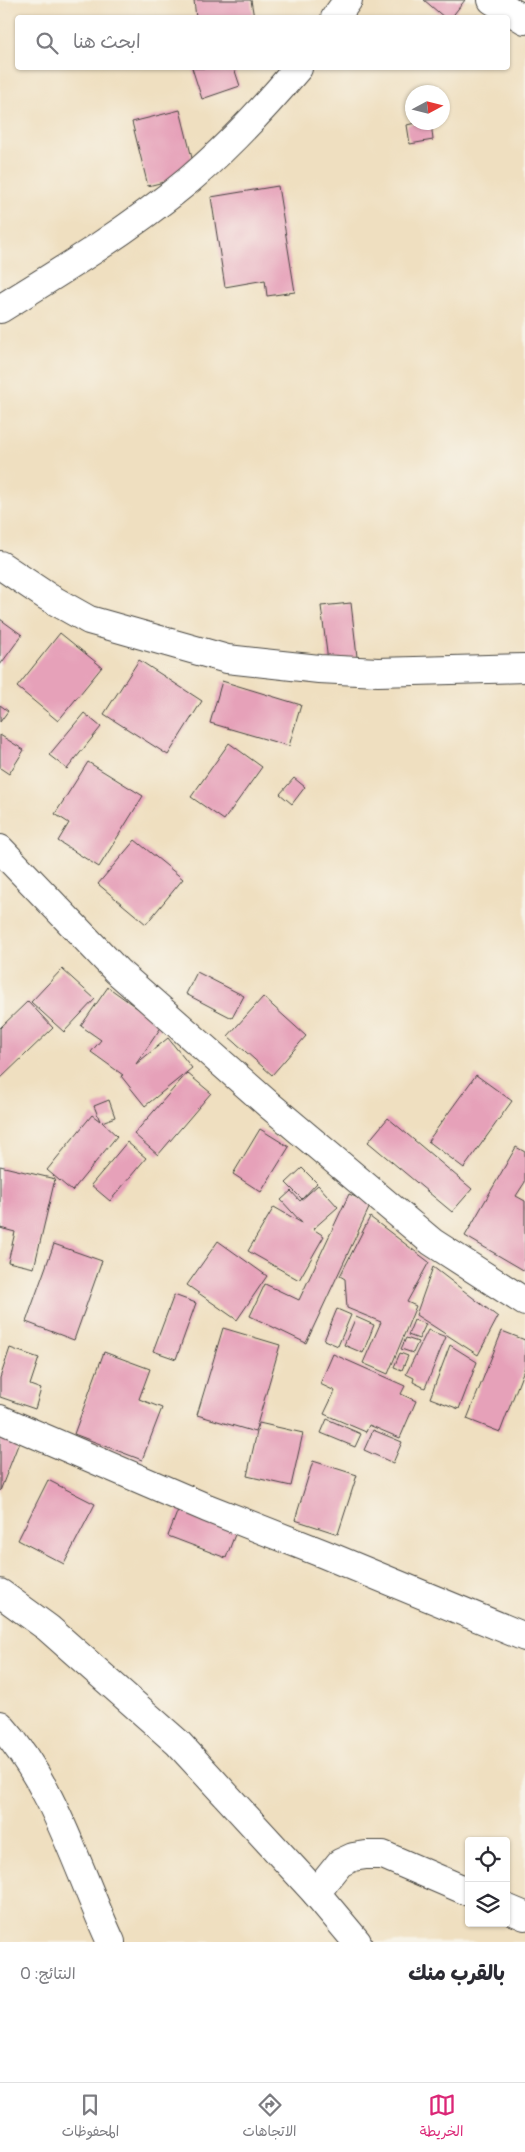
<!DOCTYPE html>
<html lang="ar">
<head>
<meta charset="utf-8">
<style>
	body { margin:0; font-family:Pangolin,"Playpen Sans Arabic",sans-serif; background:#f2f2f3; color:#2b2b33; direction:rtl }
	.controls { position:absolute; right:15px; bottom:15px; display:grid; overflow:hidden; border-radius:5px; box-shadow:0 1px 4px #0004 }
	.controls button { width:45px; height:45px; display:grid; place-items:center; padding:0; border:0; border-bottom:1px solid #e1e1e2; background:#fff; color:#2b2b33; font:25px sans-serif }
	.compass { position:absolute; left:405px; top:85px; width:45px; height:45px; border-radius:50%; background:#fff; box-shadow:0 1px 4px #0004; rotate:83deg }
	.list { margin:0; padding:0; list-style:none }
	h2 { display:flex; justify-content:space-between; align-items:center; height:65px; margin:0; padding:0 20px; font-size:21px }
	h2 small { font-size:16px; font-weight:400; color:#7c7c81 }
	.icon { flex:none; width:28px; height:28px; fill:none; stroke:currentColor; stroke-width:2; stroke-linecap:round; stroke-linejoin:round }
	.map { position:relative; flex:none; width:525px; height:1942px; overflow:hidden; direction:ltr }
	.search { position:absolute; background:#fff; box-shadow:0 1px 4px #0004; left:15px; right:15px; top:15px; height:55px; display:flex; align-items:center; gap:12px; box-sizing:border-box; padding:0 18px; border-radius:5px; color:#7c7c81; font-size:19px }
	.sheet { height:140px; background:#fff }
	nav { display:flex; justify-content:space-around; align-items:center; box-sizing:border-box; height:70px; border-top:1px solid #e1e1e2; background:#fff; font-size:14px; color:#7c7c81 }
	nav a { display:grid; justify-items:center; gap:2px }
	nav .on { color:#db2777 }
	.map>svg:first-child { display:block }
	.building { fill:#e6a1b9 }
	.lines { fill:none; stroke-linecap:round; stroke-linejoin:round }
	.minor-casing { stroke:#484641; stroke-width:30 }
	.minor { stroke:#fff; stroke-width:28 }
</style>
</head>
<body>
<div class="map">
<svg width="525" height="1942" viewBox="0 0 525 1942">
	<rect width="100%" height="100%" fill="#f7f3e8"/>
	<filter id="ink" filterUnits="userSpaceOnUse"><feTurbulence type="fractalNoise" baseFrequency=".02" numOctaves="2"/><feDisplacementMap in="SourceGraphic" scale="10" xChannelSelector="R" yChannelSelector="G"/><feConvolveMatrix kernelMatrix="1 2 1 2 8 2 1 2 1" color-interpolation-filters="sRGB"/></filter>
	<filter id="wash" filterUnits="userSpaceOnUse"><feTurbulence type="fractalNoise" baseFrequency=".0096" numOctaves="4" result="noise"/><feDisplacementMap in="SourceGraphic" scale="20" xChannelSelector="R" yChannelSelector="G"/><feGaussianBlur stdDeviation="1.12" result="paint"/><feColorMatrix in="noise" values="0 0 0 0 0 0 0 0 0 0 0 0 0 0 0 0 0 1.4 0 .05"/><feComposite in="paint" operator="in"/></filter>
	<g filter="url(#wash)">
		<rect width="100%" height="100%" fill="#efdfc0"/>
		<g id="blocks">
			<g class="building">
				<polygon points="194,0 251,0 254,18 196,18"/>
				<polygon points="424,0 465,0 451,18 445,18"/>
				<polygon points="192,68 234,68 240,86 202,99"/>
				<polygon points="180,110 196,174 148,186 132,122"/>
				<polygon points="419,122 431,122 433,140 410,144 407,125"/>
				<polygon points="278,186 295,292 267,296 265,280 225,287 211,197"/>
				<polygon points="351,603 357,657 328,661 321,606"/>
				<polygon points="0,619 22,635 0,665"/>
				<polygon points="60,633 102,667 58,721 17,687"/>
				<polygon points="139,660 202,701 168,755 104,714"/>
				<polygon points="222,681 301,705 289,746 210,723"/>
				<polygon points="0,705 8,711 0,722"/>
				<polygon points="84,713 101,727 67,769 49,755"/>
				<polygon points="0,735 24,750 9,774 0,768"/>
				<polygon points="229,743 262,767 224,820 191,797"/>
				<polygon points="88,762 143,796 99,867 58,841 69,823 55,814"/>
				<polygon points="294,778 305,787 292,804 280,794"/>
				<polygon points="135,840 183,879 146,924 98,884"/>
				<polygon points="62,969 95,999 64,1032 31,1002"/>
				<polygon points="197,972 244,996 232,1018 186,994"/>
				<polygon points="108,987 162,1026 136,1064 168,1038 192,1068 145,1106 121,1076 123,1075 91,1052 101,1040 81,1026"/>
				<polygon points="263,997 306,1036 272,1075 228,1036"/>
				<polygon points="28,1001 53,1028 0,1079 0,1028"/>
				<polygon points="187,1073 211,1093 158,1155 134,1134"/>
				<polygon points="476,1075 512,1101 464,1168 428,1141"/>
				<polygon points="109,1100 115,1117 102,1122 117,1136 72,1191 47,1170 92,1115 100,1121 94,1106"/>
				<polygon points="388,1118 472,1189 452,1212 368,1142"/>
				<polygon points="260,1129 289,1147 261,1192 233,1174"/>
				<polygon points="127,1142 146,1158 110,1201 91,1185"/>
				<polygon points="516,1147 525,1152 525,1182 516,1196 525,1201 525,1271 465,1236"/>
				<polygon points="0,1166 55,1179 34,1268 8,1262 15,1232 0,1228"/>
				<polygon points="302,1168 317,1183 302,1199 286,1183"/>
				<polygon points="318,1185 338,1207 313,1229 324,1236 299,1280 248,1251 274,1207 302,1223 281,1200 291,1191 300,1201"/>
				<polygon points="349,1194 371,1204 306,1343 250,1316 265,1284 299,1300"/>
				<polygon points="370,1217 429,1262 407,1302 416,1306 388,1374 363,1363 381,1322 347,1308 345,1279 340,1276"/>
				<polygon points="218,1241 267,1276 237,1320 187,1285"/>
				<polygon points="54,1244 102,1261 74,1340 26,1322"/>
				<polygon points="433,1267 498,1317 478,1355 416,1315"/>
				<polygon points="174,1295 196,1303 176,1359 153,1351"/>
				<polygon points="337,1309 351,1315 338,1346 324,1340"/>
				<polygon points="356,1317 374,1325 363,1353 344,1345"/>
				<polygon points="414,1320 426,1324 419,1339 408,1335"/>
				<polygon points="223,1328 280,1345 255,1432 197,1415"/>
				<polygon points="428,1330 446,1337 425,1388 413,1382 414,1378 406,1374"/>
				<polygon points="502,1331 525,1340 525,1367 500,1432 467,1419"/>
				<polygon points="406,1338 418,1342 413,1353 401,1349"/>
				<polygon points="450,1345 477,1362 459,1409 430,1398"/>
				<polygon points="10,1348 39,1358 30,1385 41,1389 35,1409 0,1397 0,1378"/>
				<polygon points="104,1352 150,1369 139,1399 162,1408 142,1460 74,1434"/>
				<polygon points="400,1353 408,1356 402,1370 394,1367"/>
				<polygon points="333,1354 405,1386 401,1394 416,1401 400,1438 369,1425 366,1432 324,1414 335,1391 320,1384"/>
				<polygon points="0,1417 25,1427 0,1491"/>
				<polygon points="327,1419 361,1434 355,1447 321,1433"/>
				<polygon points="259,1423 303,1433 291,1486 247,1476"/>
				<polygon points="373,1430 402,1442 393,1463 364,1450"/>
				<polygon points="313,1461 357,1475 338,1534 295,1520"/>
				<polygon points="48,1480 95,1504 64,1564 18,1540"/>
				<polygon points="181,1502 239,1524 226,1558 168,1536"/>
			</g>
		</g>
	</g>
	<g filter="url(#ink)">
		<use href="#blocks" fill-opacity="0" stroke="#484641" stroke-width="1"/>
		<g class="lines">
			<defs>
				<g id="minor">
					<polyline points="492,0 525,20"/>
					<polyline points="335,18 348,0"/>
					<path d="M 0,309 C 65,269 130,229 189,180 C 229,146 265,107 298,68"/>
					<polyline points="0,565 48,597 89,620 227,659 319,669 378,672 525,668"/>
					<polyline points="0,849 117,971 268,1104 432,1242 525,1302"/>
					<polyline points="0,1419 207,1508 324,1554 525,1637"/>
					<polyline points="0,1593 48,1628 178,1743 316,1893 357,1942"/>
					<path d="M 0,1725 C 55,1786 77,1869 111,1942"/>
					<polyline points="316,1893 340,1863 353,1857 366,1855 383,1855 469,1892"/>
					<polyline points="506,1908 525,1916"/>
				</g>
			</defs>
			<use href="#minor" class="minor-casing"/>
			<use href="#minor" class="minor"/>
		</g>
	</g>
</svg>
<div class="controls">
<button><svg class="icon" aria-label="locate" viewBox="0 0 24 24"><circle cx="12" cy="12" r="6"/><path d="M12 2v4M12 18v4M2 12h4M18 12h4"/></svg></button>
<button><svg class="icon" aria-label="layers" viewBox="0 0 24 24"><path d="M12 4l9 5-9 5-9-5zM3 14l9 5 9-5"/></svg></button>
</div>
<svg class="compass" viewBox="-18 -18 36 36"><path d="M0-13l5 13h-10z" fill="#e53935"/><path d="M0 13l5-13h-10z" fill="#7c7c81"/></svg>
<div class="search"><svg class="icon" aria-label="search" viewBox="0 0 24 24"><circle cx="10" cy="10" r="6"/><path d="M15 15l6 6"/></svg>ابحث هنا</div>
</div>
<section class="sheet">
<h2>بالقرب منك<small>النتائج: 0</small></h2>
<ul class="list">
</ul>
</section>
<nav>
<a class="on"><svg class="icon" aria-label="map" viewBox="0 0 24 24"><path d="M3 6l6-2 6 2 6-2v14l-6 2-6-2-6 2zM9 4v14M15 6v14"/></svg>الخريطة</a>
<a><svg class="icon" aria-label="directions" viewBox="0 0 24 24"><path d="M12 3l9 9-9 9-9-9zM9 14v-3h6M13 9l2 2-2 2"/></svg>الاتجاهات</a>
<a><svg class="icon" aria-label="saved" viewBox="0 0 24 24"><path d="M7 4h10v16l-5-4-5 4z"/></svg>المحفوظات</a>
</nav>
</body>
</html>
